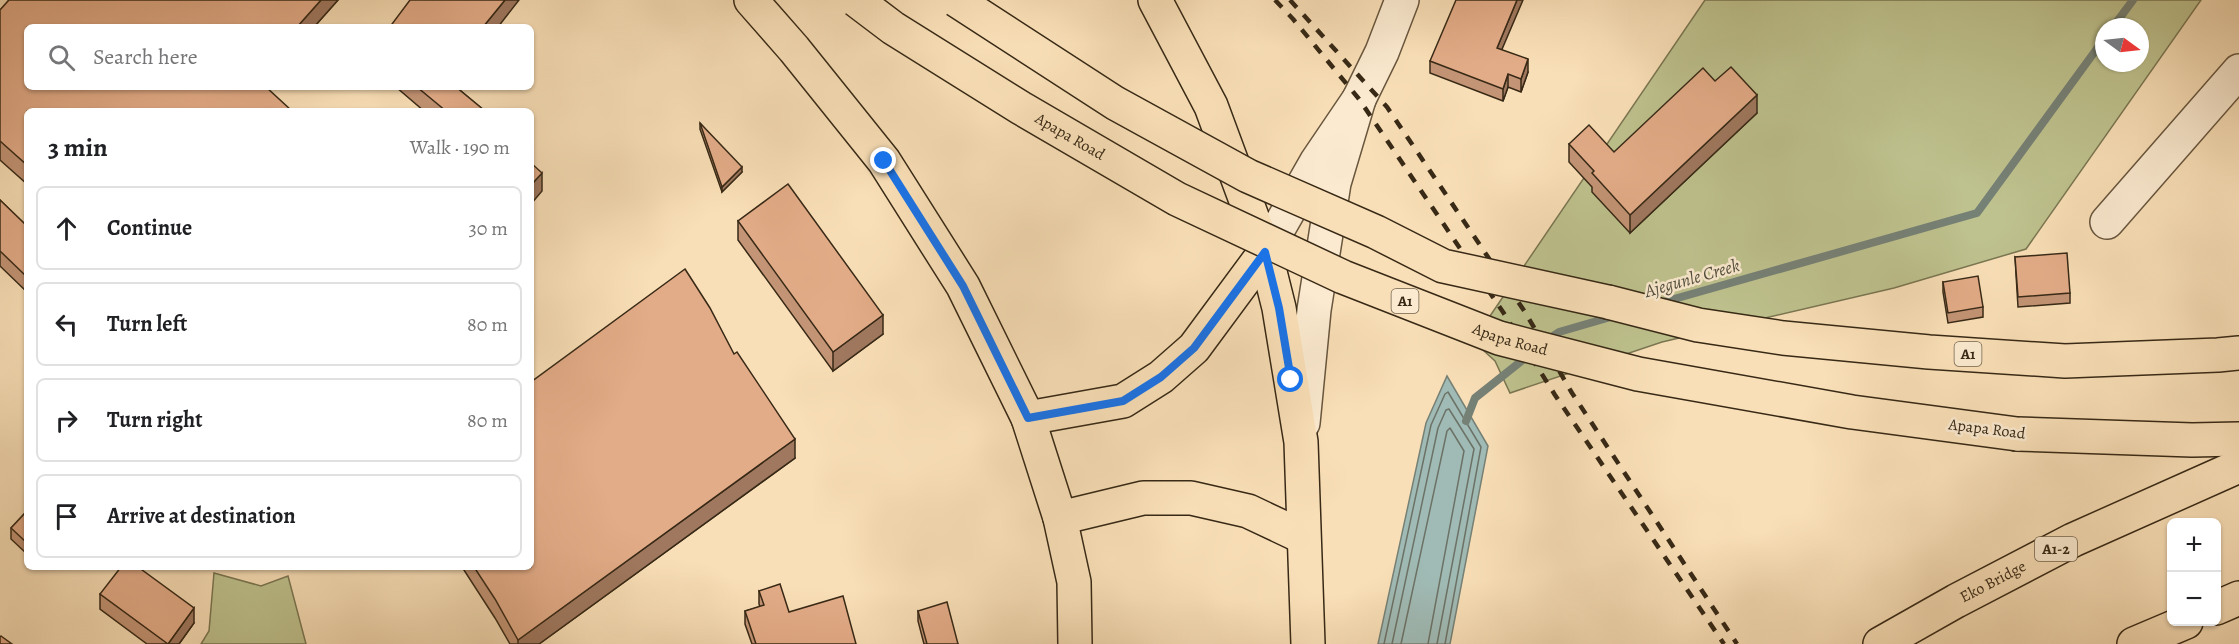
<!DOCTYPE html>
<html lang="en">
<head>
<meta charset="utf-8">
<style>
	body { margin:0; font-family:Alegreya,serif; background:#f2f2f2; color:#202124 }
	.controls { position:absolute; right:18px; bottom:18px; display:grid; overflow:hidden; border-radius:9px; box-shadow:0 2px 4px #0004 }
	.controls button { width:54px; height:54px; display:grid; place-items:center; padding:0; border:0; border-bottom:2px solid #e0e0e0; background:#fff; color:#202124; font:30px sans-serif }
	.compass { position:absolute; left:2095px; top:18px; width:54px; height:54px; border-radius:50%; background:#fff; box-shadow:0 2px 4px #0004; rotate:105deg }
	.stop { position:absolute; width:18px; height:18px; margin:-14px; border:4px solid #1a73e8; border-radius:50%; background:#fff }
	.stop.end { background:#1a73e8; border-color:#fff; box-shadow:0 2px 6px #0008 }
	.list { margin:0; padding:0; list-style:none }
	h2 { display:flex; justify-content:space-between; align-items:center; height:78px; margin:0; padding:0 24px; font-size:26px }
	h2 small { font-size:20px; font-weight:400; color:#757577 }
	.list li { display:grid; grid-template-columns:39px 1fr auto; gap:18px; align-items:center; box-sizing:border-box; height:84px; margin:0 12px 12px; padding:0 12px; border:2px solid #e0e0e0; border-radius:9px }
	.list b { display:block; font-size:22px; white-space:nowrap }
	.list em { font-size:20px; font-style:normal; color:#757577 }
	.icon { flex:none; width:33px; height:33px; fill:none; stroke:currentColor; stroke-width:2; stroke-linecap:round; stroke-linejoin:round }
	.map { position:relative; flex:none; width:2239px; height:644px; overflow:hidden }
	.search { position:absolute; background:#fff; box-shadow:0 2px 4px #0004; left:24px; top:24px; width:510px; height:66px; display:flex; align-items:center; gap:15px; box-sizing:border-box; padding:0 21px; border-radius:9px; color:#757577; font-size:22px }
	.panel { position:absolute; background:#fff; box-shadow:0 2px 4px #0004; left:24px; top:108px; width:510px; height:462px; border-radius:9px }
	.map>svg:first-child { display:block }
	.green { fill:#bec28e; stroke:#7a7652; stroke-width:1.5; fill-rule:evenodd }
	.water { fill:#a0bbb6; stroke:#768176; stroke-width:1.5 }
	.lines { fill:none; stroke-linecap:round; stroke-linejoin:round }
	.shore { stroke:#6c7266; stroke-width:1.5 }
	.stream { stroke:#768176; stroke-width:8 }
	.minor-casing { stroke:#68563e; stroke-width:36 }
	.major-casing { stroke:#372916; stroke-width:36 }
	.highway-casing { stroke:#372916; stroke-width:36 }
	.minor { stroke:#fbead0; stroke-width:33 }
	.major { stroke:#f9dfb7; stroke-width:33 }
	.highway { stroke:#f9dfb7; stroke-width:33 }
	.rail { stroke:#372916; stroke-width:4.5; stroke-dasharray:10 10; stroke-linecap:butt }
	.highway-bridge-casing { stroke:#372916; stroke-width:36; stroke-linecap:butt }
	.highway-bridge { stroke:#f9dfb7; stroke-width:33 }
	.wall { fill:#c39475; stroke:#372916; stroke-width:1.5 }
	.shaded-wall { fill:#9f785f; stroke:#372916; stroke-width:1.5 }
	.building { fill:#e3ac88; stroke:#372916; stroke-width:1.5 }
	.route { stroke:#1a73e8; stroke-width:8 }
	.labels { text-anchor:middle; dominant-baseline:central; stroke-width:5; stroke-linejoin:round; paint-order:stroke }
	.shield { fill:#fbead0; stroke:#72634e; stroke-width:1.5 }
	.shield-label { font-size:15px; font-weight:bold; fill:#372916 }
	.street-label { font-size:16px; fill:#372916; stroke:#fbead0 }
	.water-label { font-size:18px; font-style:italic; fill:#514e3e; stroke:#fbead0 }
</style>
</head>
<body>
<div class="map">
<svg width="2239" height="644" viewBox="0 0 2239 644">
	<rect width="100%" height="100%" fill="#f9dfb7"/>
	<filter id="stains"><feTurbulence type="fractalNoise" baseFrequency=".00333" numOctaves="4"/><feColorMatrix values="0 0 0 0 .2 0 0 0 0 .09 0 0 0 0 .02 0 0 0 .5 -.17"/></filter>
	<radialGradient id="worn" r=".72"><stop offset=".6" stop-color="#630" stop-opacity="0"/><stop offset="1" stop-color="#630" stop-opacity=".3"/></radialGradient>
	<g class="green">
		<path d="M 1705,0 L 2201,0 L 2026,249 L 1894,288 L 1662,342 L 1510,393 L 1495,361 L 1473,341 ZM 2104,27 L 2140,27 L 2140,63 L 2104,63 Z"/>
		<polygon points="214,573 261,586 288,576 306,644 201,644 209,631"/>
	</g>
	<polygon class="water" points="1447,376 1488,446 1450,644 1378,644 1426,423"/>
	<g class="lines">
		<g class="shore">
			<polyline points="1384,644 1431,425 1445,394 1448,392 1481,447 1445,644"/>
			<polyline points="1392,644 1438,428 1446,410 1449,409 1474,449 1437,644"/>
			<polyline points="1401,644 1447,431 1450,428 1464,451 1428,644"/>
		</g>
		<g class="stream">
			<polyline points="2113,27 2133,0"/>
			<polyline points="1660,303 1977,213 2104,39"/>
			<polyline points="1547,340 1559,332 1614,316"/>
			<polyline points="1466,421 1475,398 1529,355"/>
		</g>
		<defs>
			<g id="minor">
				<polyline points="2107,222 2239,71"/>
				<polyline points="1265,252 1317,161 1359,99 1382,52 1402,0"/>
				<polyline points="1303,423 1314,310 1334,183 1359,99"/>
			</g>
			<g id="major">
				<polyline points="751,0 794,49 884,161 963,286 1028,418 1060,518 1074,582 1075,644"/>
				<polyline points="1155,0 1211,106 1265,252 1279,308 1301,442 1308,644"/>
				<polyline points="1028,418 1123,401 1161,377 1194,348 1265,252"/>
				<polyline points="1060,518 1143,498 1191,498 1248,511 1303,537"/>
			</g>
			<g id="highway">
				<polyline points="1608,302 1698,325 1783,338 1929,352 2065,361 2218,355 2239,353"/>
				<polyline points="2017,434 2192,440 2239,439"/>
				<polyline points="2216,608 2239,598"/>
				<path id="s1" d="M 1880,644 L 1956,601 L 2073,540 L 2239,466"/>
				<polyline points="2134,644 2186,622"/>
			</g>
		</defs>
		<use href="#minor" class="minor-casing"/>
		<use href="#major" class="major-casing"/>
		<use href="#highway" class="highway-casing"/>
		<use href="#minor" class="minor"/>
		<use href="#major" class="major"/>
		<use href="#highway" class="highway"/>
		<g class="rail">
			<polyline points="1275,0 1293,19 1359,99 1503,312 1555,395 1724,644"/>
			<polyline points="1290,0 1387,107 1525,312 1572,393 1737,644"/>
		</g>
		<defs>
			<g id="highway-bridge">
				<path id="s2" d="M 856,0 L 893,28 L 1021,108 L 1177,199 L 1343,277 L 1499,338 L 1638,374 L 1852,412 L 2017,434"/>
				<polyline points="956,0 1115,103 1248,176 1376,232 1443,266 1608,302"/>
			</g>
		</defs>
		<use href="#highway-bridge" class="highway-bridge-casing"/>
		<use href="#highway-bridge" class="highway-bridge"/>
	</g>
	<g class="wall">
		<polygon points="9,0 338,0 314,27 27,87 272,87 269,90 27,111 27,184 0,160 0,10"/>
		<polygon points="1501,50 1528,72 1521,92 1508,87 1503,101 1430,73 1430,61"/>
		<polygon points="1715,81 1757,113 1630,233 1592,192 1592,187 1569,162 1569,144 1614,152"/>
		<polygon points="396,87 456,87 485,111 424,111"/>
		<polygon points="700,123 742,172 722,192 700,129"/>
		<polygon points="0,200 27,226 27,292 0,266"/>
		<polygon points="738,221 883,334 833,371 738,240"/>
		<polygon points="2015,257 2070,293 2070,303 2018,307"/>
		<polygon points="1943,282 1983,307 1983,317 1948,323 1943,292"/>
		<polygon points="734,354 795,458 539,644 510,644 495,618 462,567 531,567"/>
		<polygon points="27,511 27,554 11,539 11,528"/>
		<polygon points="759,591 789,612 856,644 752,644 745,624 745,611 760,607 759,604"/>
		<polygon points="100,594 194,623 179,644 147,644 100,609"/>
		<polygon points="918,611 958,644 924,644 918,621"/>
	</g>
	<g class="shaded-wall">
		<polygon points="321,0 338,0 314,27 297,27"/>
		<polygon points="505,0 519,0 498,27 483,27"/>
		<polygon points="1517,0 1523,0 1497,61 1497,48"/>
		<polygon points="1528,59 1528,72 1521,92 1521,79"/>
		<polygon points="1508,74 1508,87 1503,101 1503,89"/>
		<polygon points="1757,95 1757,113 1630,233 1630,215"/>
		<polygon points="742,167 742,172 722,192 722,187"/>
		<polygon points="542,173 542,191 531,204 531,185"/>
		<polygon points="883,315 883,334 833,371 833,352"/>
		<polygon points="795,439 795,458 539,644 518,644 518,640"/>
		<polygon points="194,608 194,623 179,644 168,644"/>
	</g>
	<g class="building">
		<polygon points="9,0 321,0 297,27 27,27 27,87 266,87 292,111 27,111 27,165 0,141 0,10"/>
		<polygon points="410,0 505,0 483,27 396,27 392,24"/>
		<polygon points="1456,0 1517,0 1497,48 1528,59 1521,79 1508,74 1503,89 1430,61"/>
		<polygon points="1731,67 1757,95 1630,215 1592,173 1594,171 1569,144 1589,125 1614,152 1703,68 1715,81"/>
		<polygon points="417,87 456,87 485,111 446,111"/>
		<polygon points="700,123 742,167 722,187"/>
		<polygon points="531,163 542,173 531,185"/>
		<polygon points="788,184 883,315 833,352 738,221"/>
		<polygon points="0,200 27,226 27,277 0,251"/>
		<polygon points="2067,253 2070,293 2018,297 2015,257"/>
		<polygon points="685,269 710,308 734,354 737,352 795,439 518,640 495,599 474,567 531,567 531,382"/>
		<polygon points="1978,276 1983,307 1948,313 1943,282"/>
		<polygon points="27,511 27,543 11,528"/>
		<polygon points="121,567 138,567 194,608 168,644 100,594"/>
		<polygon points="780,584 789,612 843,596 856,644 756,644 745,611 764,605 759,591"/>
		<polygon points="947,602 958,644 927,644 918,611"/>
		<polygon points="1,636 12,644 0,644 0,637"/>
	</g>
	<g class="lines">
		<polyline class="route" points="884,161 963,286 1028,418 1123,401 1161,377 1194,348 1265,252 1279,308 1291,380"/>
	</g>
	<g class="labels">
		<g class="shield">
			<rect x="1391.5" y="289" width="27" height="24" rx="4.5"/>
			<rect x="1954.5" y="342" width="27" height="24" rx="4.5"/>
			<rect x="2035" y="537" width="42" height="24" rx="4.5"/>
		</g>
		<g class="shield-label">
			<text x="1405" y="301">A1</text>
			<text x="1968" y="354">A1</text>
			<text x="2056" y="549">A1-2</text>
		</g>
		<g class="street-label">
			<text stroke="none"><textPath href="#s2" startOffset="254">Apapa Road</textPath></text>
			<text stroke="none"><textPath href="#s2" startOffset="740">Apapa Road</textPath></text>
			<text transform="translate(1987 429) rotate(7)">Apapa Road</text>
			<text stroke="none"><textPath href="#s1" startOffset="129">Eko Bridge</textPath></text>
		</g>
		<g class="water-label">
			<text transform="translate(1692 278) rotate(-16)">Ajegunle Creek</text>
		</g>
	</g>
	<rect width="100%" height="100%" filter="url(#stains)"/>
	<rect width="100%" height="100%" fill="url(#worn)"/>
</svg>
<div class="controls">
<button>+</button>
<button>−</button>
</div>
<svg class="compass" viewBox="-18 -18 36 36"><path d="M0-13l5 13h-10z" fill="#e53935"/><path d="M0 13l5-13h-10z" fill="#757577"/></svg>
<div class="stop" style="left:1291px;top:380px"></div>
<div class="stop end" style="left:884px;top:161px"></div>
<div class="search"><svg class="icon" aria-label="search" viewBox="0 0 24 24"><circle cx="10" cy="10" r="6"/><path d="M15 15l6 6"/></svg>Search here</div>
<section class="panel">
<h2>3 min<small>Walk · 190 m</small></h2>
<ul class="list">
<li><svg class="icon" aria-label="ahead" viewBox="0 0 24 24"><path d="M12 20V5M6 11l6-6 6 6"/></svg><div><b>Continue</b></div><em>30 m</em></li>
<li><svg class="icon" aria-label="left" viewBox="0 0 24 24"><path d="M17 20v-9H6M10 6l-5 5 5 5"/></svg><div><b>Turn left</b></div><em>80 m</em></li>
<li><svg class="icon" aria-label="right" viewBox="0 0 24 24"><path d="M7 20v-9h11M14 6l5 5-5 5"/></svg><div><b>Turn right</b></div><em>80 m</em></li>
<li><svg class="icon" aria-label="arrive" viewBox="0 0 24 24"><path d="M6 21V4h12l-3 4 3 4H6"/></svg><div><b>Arrive at destination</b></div></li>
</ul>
</section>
</div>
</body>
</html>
